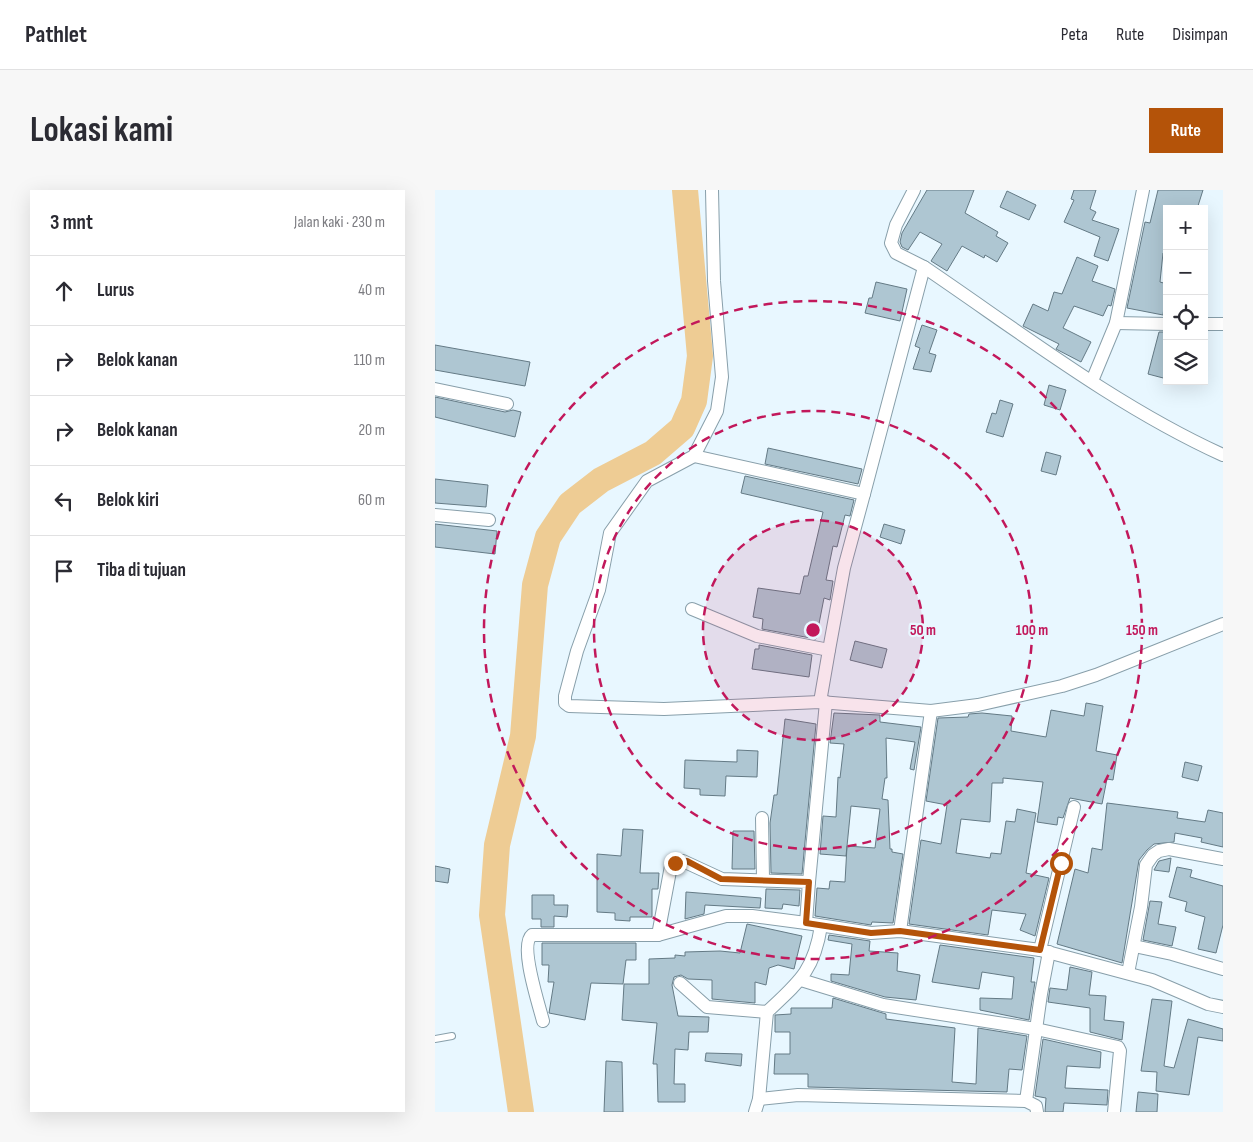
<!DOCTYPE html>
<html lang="id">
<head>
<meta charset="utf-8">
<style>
	body { margin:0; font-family:"Sofia Sans Condensed",sans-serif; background:#f7f7f7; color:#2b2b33 }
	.controls { position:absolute; right:15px; top:15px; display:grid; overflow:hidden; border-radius:0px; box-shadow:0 5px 20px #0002 }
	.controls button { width:45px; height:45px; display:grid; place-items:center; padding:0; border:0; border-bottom:1px solid #e1e1e2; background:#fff; color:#2b2b33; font:25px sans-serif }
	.stop { position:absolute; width:15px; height:15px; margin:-11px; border:4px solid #b45309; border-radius:50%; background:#fff }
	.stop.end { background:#b45309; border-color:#fff; box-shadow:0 1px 5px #0008 }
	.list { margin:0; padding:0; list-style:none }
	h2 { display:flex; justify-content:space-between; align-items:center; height:65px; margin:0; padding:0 20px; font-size:21px }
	h2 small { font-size:16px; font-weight:400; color:#7c7c81 }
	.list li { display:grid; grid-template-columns:32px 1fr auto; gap:15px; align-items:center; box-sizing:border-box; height:70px; padding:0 20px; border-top:1px solid #e1e1e2 }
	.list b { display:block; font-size:19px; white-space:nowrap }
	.list em { font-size:16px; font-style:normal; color:#7c7c81 }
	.icon { flex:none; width:28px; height:28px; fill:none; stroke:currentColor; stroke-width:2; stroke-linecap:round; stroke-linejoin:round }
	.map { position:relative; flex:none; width:788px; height:922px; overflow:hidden; border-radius:0px }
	header { display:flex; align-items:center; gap:30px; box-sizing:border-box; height:70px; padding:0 25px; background:#fff; border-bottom:1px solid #e1e1e2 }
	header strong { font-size:24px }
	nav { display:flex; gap:28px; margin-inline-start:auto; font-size:18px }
	.intro { display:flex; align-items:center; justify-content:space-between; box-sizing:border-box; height:120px; padding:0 30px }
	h1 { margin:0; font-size:35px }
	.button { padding:12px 22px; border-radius:0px; background:#b45309; color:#fff; font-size:18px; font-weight:700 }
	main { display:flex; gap:30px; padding:0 30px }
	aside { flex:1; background:#fff; border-radius:0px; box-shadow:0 5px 20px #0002 }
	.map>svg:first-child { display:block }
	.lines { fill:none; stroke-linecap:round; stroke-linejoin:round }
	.river { stroke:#eecc94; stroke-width:26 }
	.building { fill:#aec6d2; stroke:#647a85 }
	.service-casing { stroke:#889faa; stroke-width:8 }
	.minor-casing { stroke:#889faa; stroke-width:14 }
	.service { stroke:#fff; stroke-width:6 }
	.minor { stroke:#fff; stroke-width:12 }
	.route { stroke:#b45309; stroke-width:6 }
	.ring { fill:none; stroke:#c2185b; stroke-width:2.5; stroke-dasharray:9 6 }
	.centre { fill:#c2185b; stroke:#e8f7ff; stroke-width:2.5 }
	.ring-label { font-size:15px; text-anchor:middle; font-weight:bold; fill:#c2185b; stroke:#e8f7ff; stroke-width:4.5; stroke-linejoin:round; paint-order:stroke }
</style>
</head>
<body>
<header>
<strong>Pathlet</strong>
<nav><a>Peta</a><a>Rute</a><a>Disimpan</a></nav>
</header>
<div class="intro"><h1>Lokasi kami</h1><a class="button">Rute</a></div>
<main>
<aside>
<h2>3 mnt<small>Jalan kaki · 230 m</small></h2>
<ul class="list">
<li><svg class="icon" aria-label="ahead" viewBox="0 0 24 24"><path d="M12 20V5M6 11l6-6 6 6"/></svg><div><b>Lurus</b></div><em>40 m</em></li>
<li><svg class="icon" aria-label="right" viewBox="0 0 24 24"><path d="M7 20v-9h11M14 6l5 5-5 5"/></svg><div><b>Belok kanan</b></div><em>110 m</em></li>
<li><svg class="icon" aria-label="right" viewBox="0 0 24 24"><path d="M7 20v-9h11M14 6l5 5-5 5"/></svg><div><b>Belok kanan</b></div><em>20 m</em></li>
<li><svg class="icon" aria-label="left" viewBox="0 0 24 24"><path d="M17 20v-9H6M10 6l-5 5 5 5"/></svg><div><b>Belok kiri</b></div><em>60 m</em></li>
<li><svg class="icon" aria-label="arrive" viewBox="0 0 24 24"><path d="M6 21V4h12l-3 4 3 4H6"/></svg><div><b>Tiba di tujuan</b></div></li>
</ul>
</aside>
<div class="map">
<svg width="788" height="922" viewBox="0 0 788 922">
	<rect width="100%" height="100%" fill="#e8f7ff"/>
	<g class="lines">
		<polyline class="river" points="86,922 57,725 62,655 88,546 100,395 113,347 135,314 166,290 218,263 247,238 259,211 265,166 250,0"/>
	</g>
	<g class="building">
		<polygon points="492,0 539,0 530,23 563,42 561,46 573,53 562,72 550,65 549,68 527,56 512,81 496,71 507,54 485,42 473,60 467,57 465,52 467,43"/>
		<polygon points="639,0 661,0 655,19 661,22 657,30 684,39 673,71 659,66 665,47 629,32 639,10 636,9"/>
		<polygon points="723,0 768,0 762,19 732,19 732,64 728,63 725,92 732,94 728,125 692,118 710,32 715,33"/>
		<polygon points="572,1 601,15 594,30 565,17"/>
		<polygon points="642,67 663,76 657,91 680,99 676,116 673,115 668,126 639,116 628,138 656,152 646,172 621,159 624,154 588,136 598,114 613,121 619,102 627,104"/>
		<polygon points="441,92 472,99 465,131 430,123 434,108 437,108"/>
		<polygon points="487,135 502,140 494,163 501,165 496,182 478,179 485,158 480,156"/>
		<polygon points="724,142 732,142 732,189 713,184"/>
		<polygon points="0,155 95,172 90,196 0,180"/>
		<polygon points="614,195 631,200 625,220 609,215"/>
		<polygon points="0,207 70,222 78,220 86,222 80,247 0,227"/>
		<polygon points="565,210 578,214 568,247 551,242 557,223 561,224"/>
		<polygon points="333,258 427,279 423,294 330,274"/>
		<polygon points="611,262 626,266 621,285 606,281"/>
		<polygon points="310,286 419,310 415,326 410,325 402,357 398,356 391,390 398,391 395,410 389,408 381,449 327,439 328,429 318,427 323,398 365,404 369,386 373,386 388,322 306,303"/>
		<polygon points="0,289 53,295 51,317 0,313"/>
		<polygon points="0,334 62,341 60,364 0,357"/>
		<polygon points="449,334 470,340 466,354 445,347"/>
		<polygon points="420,451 452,459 447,478 415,470"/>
		<polygon points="324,455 377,465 374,487 317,479 320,459 324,459"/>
		<polygon points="651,513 668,516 661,561 682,565 678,590 672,589 667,614 635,608 628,628 623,627 622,635 602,632 608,592 568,588 568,593 557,593 555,632 526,629 521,663 555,668 556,663 566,664 571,631 580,632 582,619 601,623 591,683 614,688 600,746 585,740 591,724 557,720 553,745 474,734 486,650 506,654 512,615 491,611 503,528 533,527 534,524 547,523 577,526 576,541 611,547 616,520 649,526"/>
		<polygon points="399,523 445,525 445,532 486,537 479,580 475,579 480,552 451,548 452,588 450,588 447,609 453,610 455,659 457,659 457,662 468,664 458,733 437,732 436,735 380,726 382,698 394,699 395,691 410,692 412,656 440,658 445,619 416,616 411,666 385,664 388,626 401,627 403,587 405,588 409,554 395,553"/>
		<polygon points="350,529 381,534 367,684 336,683 335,633 339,605 342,605"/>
		<polygon points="302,560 323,561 322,587 291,586 290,606 265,605 265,599 249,598 250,570 302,572"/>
		<polygon points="750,572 767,576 763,591 747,587"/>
		<polygon points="672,613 743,622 742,628 770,632 773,620 788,623 788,657 766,652 767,648 740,643 739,652 719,654 712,660 704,670 687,773 622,754 640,679 653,683 657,658 667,660"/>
		<polygon points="188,639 208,640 205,683 224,683 223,699 217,699 217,727 195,727 195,731 180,730 180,723 162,722 162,664 186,666"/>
		<polygon points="298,641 319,641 320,679 297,679"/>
		<polygon points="736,668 734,682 719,680 724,671"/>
		<polygon points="0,676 15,679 13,693 0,691"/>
		<polygon points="742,677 757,680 755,687 788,696 788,735 781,763 763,759 770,727 750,721 752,712 734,707"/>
		<polygon points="331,699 365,700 364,716 348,714 347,719 330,718"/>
		<polygon points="251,702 326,708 325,718 270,715 269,724 250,729"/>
		<polygon points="97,705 119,705 119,715 133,715 132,727 119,726 119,737 106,737 106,729 97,729"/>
		<polygon points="715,711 727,712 723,734 741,737 737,756 708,750"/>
		<polygon points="312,734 367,746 359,779 343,775 334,778 331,795 320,792 320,813 277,809 277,790 253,789 246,785 239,787 237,795 243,826 274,827 273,842 254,842 253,860 240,859 239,894 250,894 250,912 223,912 222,874 218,874 222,833 187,830 189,794 214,794 214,769 240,768 240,765 250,766 250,762 285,761 305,763"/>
		<polygon points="394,745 435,751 434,761 463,763 462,781 485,785 481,810 450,807 396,791 396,784 414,785 417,754 393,750"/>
		<polygon points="107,753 201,753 201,770 191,770 188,794 156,793 150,830 114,823 119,792 113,792 114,775 107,775"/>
		<polygon points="505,755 599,768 596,792 600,792 594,830 545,820 545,808 577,809 579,787 547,782 544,799 497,792"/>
		<polygon points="635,777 657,782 654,805 671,806 669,830 689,832 687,850 655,842 655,818 613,812 615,798 632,800"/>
		<polygon points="398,808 451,824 451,829 520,838 517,892 541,894 543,838 592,846 587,880 574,879 572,902 373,897 373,884 339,884 340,864 355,864 355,842 340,842 340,825 356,824 356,818 397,818"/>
		<polygon points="717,809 737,811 729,876 739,878 753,829 788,839 788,851 763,847 754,905 721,901 722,882 706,881"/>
		<polygon points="608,849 666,862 665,878 632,876 630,898 673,900 672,915 629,913 628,922 610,922 611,908 600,906"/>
		<polygon points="271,863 307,864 306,876 270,871"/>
		<polygon points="171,871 187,872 188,922 169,922"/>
		<polygon points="703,902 723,904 722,922 701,922"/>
	</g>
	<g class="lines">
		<defs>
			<polyline id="service" points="0,849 17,846"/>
			<g id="minor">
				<polyline points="277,0 279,91 287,187 282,221 259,266 212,291 175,343 164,400 142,461 130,506 130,513 134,516 229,519 385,512 496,521 543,515 627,496 661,485 788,434"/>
				<path d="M 479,0 L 461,35 L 456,53 L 461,63 L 489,77 C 585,142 682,217 788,265"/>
				<polyline points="681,133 732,134"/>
				<polyline points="769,134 788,134"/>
				<polyline points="657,191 681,133 708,0"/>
				<polyline points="0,199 72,214"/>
				<polyline points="259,266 429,304 409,378 394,460"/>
				<polyline points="429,304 489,77"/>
				<polyline points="0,325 54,330"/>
				<polyline points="257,419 322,446 394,460 385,512"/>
				<polyline points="327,628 328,689"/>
				<polyline points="374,692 391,512"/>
				<polyline points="465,741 496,521"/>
				<polyline points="223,745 236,676 248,671 287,689 374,692 371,733 436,743 465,741 605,760 717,790 773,814 788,817"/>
				<polyline points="699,756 737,764 788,779"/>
				<polyline points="605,760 639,617"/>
				<polyline points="693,783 706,717 711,675 718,665 724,661 734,659 788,669"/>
				<polyline points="366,790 448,815 601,839 683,857 685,861 679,922"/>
				<polyline points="245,793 272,817 332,822"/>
				<path d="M 108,831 C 104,815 84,755 97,745 L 223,745 L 291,726 L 317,726 L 371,733"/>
				<polyline points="324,909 363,905 591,911"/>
				<path d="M 320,922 L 324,909 L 332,822 C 364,792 379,781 386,736"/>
				<polyline points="602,922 601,916 591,911 606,804 614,762"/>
			</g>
		</defs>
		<use href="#service" class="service-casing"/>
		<use href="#minor" class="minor-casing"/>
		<use href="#service" class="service"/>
		<use href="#minor" class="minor"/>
	</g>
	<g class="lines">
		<polyline class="route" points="240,673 252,671 286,689 374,692 371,733 436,743 465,741 605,760 626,673"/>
	</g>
	<circle cx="378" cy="440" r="110" fill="#c2185b" fill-opacity=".12"/>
	<g class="ring">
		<circle cx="378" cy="440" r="110"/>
		<circle cx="378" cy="440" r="219"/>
		<circle cx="378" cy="440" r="329"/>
	</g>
	<circle cx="378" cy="440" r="8" class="centre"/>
	<g class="ring-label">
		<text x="488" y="445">50 m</text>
		<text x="597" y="445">100 m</text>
		<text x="707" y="445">150 m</text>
	</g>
</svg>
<div class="controls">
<button>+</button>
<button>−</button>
<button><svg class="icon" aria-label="locate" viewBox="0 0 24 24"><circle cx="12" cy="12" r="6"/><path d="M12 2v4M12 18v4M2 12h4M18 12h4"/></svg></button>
<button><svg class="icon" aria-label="layers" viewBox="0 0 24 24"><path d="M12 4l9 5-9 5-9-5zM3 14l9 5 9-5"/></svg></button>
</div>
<div class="stop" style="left:626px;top:673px"></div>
<div class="stop end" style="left:240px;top:673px"></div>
</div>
</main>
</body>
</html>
